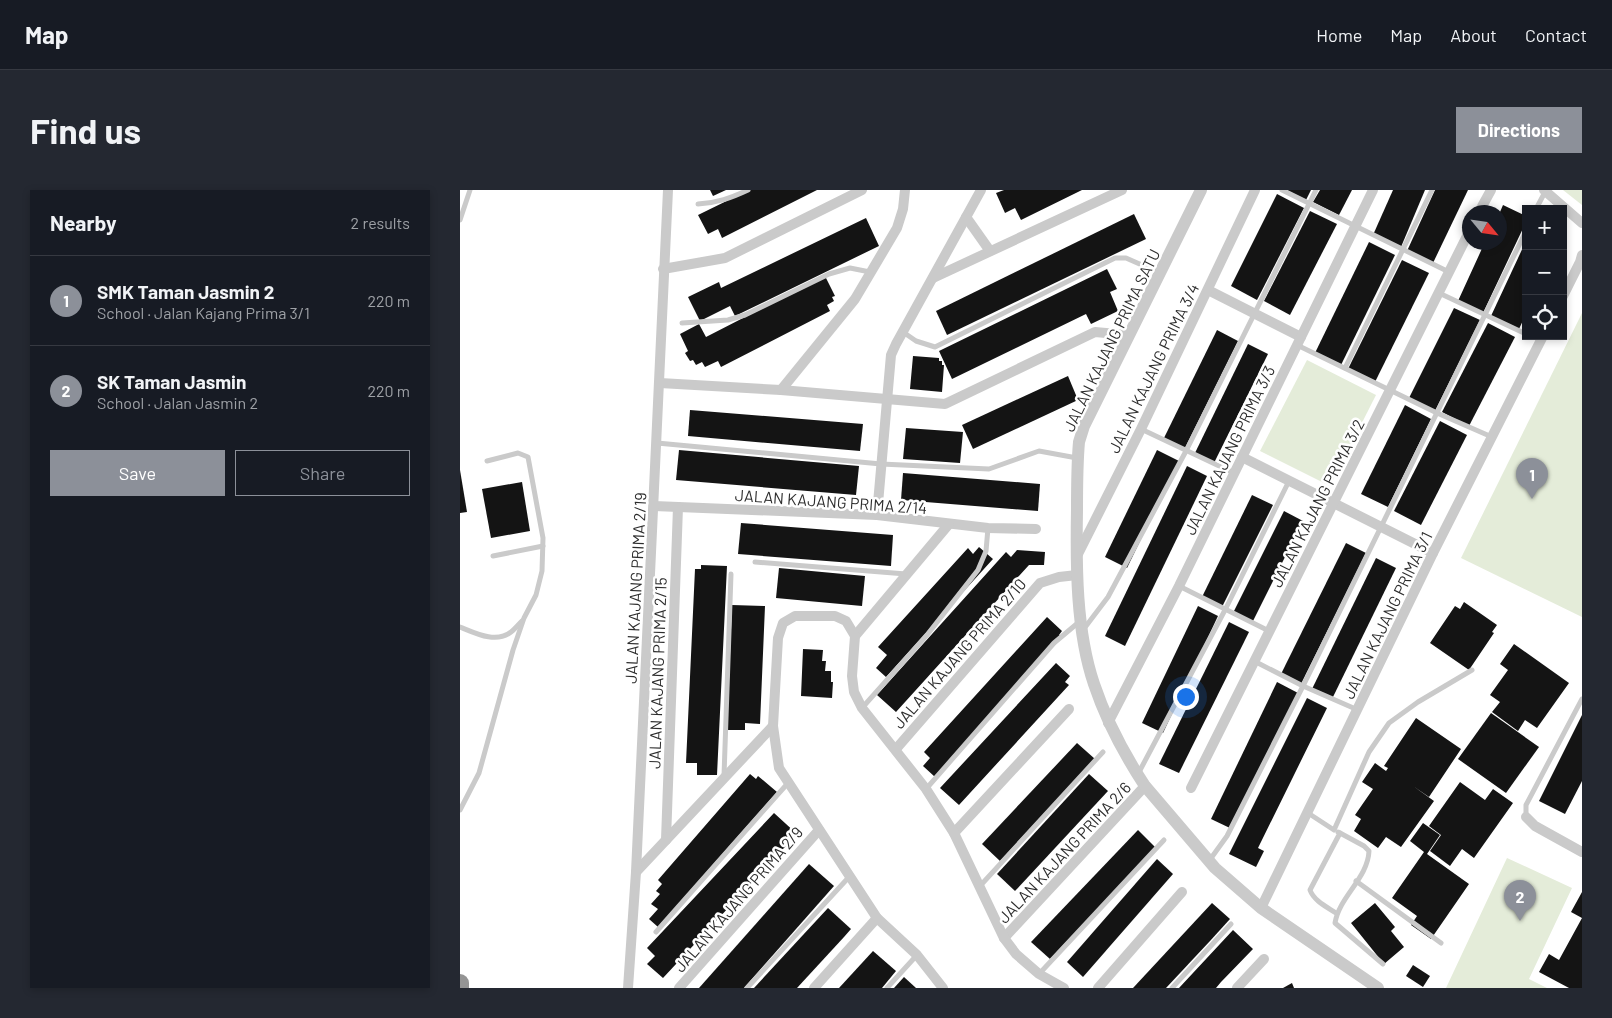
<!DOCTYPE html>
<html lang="en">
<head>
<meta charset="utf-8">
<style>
	body { margin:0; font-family:Barlow,sans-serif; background:#242831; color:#f1f3f6 }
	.controls { position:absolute; right:15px; top:15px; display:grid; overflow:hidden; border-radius:0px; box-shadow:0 2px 8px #0003 }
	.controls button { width:45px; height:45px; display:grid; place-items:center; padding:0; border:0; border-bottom:1px solid #363941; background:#171b24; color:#f1f3f6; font:25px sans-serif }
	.compass { position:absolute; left:1002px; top:15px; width:45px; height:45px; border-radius:50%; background:#171b24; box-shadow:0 2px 8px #0003; rotate:119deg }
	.you { position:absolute; left:725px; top:506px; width:18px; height:18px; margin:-12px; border:4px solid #fff; border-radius:50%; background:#1a73e8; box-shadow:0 0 0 8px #1a73e833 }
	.badge { display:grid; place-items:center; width:32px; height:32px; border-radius:50%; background:#8c9099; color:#fff; font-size:16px; font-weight:700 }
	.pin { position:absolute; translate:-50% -41px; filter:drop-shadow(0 1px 2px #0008) }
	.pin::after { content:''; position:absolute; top:26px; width:18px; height:15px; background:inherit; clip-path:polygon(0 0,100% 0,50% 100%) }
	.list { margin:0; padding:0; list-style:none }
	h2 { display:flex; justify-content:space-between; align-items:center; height:65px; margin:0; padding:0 20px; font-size:21px }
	h2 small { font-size:16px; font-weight:400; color:#9ea1a6 }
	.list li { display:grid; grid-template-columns:32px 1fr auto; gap:15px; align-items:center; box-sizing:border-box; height:90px; padding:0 20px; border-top:1px solid #363941 }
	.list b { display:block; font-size:19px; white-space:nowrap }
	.list p { margin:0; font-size:16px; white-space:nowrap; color:#9ea1a6 }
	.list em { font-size:16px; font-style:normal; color:#9ea1a6 }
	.actions { display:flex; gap:10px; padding:15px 20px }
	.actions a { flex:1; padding:11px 0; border:1px solid #8c9099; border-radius:0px; text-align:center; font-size:18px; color:#8c9099 }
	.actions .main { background:#8c9099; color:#fff }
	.icon { flex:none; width:28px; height:28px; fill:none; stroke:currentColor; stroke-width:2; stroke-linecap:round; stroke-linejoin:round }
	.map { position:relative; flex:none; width:1122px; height:798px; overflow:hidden; border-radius:0px }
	header { display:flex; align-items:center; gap:30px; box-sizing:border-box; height:70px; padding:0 25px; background:#171b24; border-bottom:1px solid #363941 }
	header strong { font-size:24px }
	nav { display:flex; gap:28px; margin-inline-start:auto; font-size:18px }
	.intro { display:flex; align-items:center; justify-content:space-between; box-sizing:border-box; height:120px; padding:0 30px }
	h1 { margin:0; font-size:35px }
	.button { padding:12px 22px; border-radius:0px; background:#8c9099; color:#fff; font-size:18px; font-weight:700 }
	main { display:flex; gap:30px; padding:0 30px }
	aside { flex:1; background:#171b24; border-radius:0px; box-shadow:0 2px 8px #0003 }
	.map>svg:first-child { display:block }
	.green { fill:#e4ecd9 }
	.building { fill:#141414 }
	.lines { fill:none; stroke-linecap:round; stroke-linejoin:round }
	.service { stroke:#cacaca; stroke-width:5 }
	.minor { stroke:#cacaca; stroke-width:10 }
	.tertiary { stroke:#cacaca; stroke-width:12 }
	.motorway { stroke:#949494; stroke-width:18 }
	.labels { text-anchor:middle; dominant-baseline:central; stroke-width:5; stroke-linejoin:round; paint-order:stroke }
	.street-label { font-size:16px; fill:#2d2d2d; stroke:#fff }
</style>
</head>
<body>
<header>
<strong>Map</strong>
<nav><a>Home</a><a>Map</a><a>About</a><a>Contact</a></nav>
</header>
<div class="intro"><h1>Find us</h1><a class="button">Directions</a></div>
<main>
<aside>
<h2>Nearby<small>2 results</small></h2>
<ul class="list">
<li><span class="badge">1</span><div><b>SMK Taman Jasmin 2</b><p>School · Jalan Kajang Prima 3/1</p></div><em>220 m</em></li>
<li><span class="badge">2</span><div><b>SK Taman Jasmin</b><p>School · Jalan Jasmin 2</p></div><em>220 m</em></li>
</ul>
<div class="actions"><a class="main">Save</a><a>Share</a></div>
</aside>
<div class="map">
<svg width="1122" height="798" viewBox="0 0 1122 798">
	<rect width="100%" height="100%" fill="#fff"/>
	<g class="green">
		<polygon points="1103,0 1122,0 1122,15"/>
		<polygon points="1122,123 1122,427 1001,368"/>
		<polygon points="847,170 916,205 870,296 800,261"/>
		<polygon points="1047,668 1112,698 1069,789 1087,798 986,798"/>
	</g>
	<g class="building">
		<polygon points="250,0 266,0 253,6"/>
		<polygon points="289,0 357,0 262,48 258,39 248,44 238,25"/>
		<polygon points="544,0 622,0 561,30 555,18 545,23 536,3"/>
		<polygon points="824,0 851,0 846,10"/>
		<polygon points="860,0 892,0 879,25 853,12"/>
		<polygon points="933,0 965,0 941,57 913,45"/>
		<polygon points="975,0 1008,0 973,73 947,61"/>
		<polygon points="817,4 844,18 797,110 771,96"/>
		<polygon points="1043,15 1066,26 1066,32 1023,123 998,111 1025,52 1040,52 1040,22"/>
		<polygon points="850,21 877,34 830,125 804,111"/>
		<polygon points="674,24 686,49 487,145 476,121"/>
		<polygon points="406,28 419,56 275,126 270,116 240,131 228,107 259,92 261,98"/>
		<polygon points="1066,51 1066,124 1059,139 1031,126"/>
		<polygon points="909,52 935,65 881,175 855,163"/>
		<polygon points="942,70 969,83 915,192 888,179"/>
		<polygon points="647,79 657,99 650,102 658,121 631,134 626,124 492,189 479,161"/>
		<polygon points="365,86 375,106 372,107 374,111 367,115 370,121 261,177 258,171 245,177 242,172 236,175 233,170 230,171 225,163 228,161 220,144 239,134 246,147"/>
		<polygon points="994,118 1020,130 975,221 949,208"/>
		<polygon points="1028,133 1055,147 1009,236 982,222"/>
		<polygon points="757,140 778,151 724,260 703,250"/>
		<polygon points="788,154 808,164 753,275 734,265"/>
		<polygon points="453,166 479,168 479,171 482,171 482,175 484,175 482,202 450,199"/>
		<polygon points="608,186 618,210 513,259 502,235"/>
		<polygon points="945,215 971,229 928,317 901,304"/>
		<polygon points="230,220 403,234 400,261 228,246"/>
		<polygon points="980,231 1007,245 961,335 934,321"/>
		<polygon points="446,238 503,242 500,273 443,269"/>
		<polygon points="219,260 399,276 396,305 216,290"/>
		<polygon points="697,260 719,271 667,378 645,367"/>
		<polygon points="727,276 747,286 665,456 645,446"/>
		<polygon points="0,280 7,322 0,323"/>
		<polygon points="443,283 580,294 578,321 441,310"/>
		<polygon points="62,292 70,341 31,348 22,299"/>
		<polygon points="792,305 813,315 762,417 742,407"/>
		<polygon points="824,321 843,331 792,433 773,423"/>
		<polygon points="281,333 433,345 431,376 278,364"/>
		<polygon points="886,353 906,363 841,494 821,484"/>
		<polygon points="519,357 533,369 426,487 416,478 427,465 418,457 508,358 513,364"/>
		<polygon points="557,360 585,362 584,375 569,375 436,522 417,505 546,362 551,367"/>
		<polygon points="916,368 936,378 872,509 852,499"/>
		<polygon points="241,375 267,376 257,585 237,585 237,573 226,573 235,379 241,379"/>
		<polygon points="319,378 405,386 402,416 316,408"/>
		<polygon points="1004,412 1037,435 1032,442 1034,443 1009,480 970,453 995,416 1000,419"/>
		<polygon points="272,415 305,416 300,534 285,533 285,540 267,540"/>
		<polygon points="738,416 758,426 703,543 682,533"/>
		<polygon points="587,427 602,441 599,445 602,447 475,587 463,576 470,568 464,562"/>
		<polygon points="769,432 789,442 719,583 699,574"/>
		<polygon points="1054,454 1109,493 1077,538 1065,530 1058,541 1032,522 1040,512 1030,505 1048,480 1040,474"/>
		<polygon points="343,459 363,460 362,471 366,471 365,481 371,481 371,492 373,492 372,508 341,506"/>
		<polygon points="596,473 610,486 605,492 609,495 499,615 480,598"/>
		<polygon points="817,492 838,503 772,639 751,629"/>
		<polygon points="847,508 867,518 798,658 804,661 796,677 769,664"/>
		<polygon points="1031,523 1079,557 1046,603 998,569"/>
		<polygon points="1122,525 1122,591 1105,624 1079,611"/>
		<polygon points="956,528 1001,559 969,607 953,596 974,611 941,657 926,647 918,658 894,641 901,629 895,625 913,599 902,592 915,573 926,581 928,578 924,576"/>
		<polygon points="617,553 635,569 540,671 522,654"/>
		<polygon points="290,584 296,589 298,586 317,602 198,737 189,729 198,719 191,714 200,704 196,701 202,694 198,690"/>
		<polygon points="629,584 648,601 555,701 537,684"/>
		<polygon points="1000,592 1025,610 1033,599 1053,613 1014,668 1002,659 990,676 970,661 981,645 969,636"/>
		<polygon points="314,623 337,644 203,788 187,774 195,766 187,758"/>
		<polygon points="963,633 980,645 967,664 1009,694 971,749 951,735 957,726 932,708 964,662 950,651"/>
		<polygon points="678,640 696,658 590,769 571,752"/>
		<polygon points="697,669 713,684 623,787 607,772"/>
		<polygon points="349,674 374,696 284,798 239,798"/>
		<polygon points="1122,702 1122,798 1109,798 1079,782 1089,764 1099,770 1122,728 1111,722"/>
		<polygon points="752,713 770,729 750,751 706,798 673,798"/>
		<polygon points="915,713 935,737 931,741 944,757 924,774 891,733"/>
		<polygon points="368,718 391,739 384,747 337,798 294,798"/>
		<polygon points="773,740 793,759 761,792 756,798 719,798"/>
		<polygon points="413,761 436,781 422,798 379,798"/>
		<polygon points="953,775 970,786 963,797 946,786"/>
		<polygon points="444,787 456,798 434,798"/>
		<polygon points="832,793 834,798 823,798"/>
	</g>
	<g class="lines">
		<g class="service">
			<polyline points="822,0 989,82"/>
			<path d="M 238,14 C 257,13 271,8 288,0"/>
			<polyline points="1076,19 1085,2"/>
			<polyline points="0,30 10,0"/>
			<polyline points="979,103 1066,144"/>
			<polyline points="222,133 268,130 285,125 369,84 390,78 410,82"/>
			<polyline points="443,142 456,151 475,157 655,68 666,68 700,83"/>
			<polyline points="1071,146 1081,150"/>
			<polyline points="837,155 977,223 1032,247"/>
			<polyline points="885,178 972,0"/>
			<polyline points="681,239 774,283"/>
			<polyline points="197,253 421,274 529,279 579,261 617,268"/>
			<polyline points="33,366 83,356"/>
			<polyline points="295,372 446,384"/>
			<polyline points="719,396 809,441"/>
			<path d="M 0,437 C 15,443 36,454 51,442 C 55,439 59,434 62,431"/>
			<polyline points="623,440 648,407 726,261 856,0"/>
			<polyline points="794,471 843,496 898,520"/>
			<polyline points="402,518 467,445 518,380 526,361 528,338"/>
			<polyline points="678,584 765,420 829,291"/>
			<polyline points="264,586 271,384"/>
			<polyline points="466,599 594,453 619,432"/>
			<polyline points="0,620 19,583 53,460 64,428 76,405 82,381 83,348 68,267 58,263 27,271"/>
			<polyline points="848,623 874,640 909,562 929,533 958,512 1012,480"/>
			<polyline points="1066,627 1066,615 1122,509"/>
			<path d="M 880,643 L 904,656 L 909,661 C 908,688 879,707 875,733 L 923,774"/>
			<polyline points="749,671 767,646 843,496 1066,41"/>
			<polyline points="896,691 981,753"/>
			<polyline points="520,696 643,562"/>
			<path d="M 876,723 C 867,717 854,711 850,700 L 880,643 L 878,642"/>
			<polyline points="196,742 328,593"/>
			<polyline points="579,784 704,650"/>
			<polyline points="287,798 389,687"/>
			<polyline points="427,798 457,765"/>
			<polyline points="712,798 771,734"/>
		</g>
		<g class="minor">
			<polyline points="1084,0 1122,33"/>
			<polyline points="1019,22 1031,0"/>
			<polyline points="506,27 530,61"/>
			<polyline points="203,79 265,68 402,0"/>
			<polyline points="473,88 662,0"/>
			<polyline points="748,100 841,147"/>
			<polyline points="1103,106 1120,72 1122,65"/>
			<polyline points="200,193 321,200 485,214 635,142 668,145"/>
			<polyline points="321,200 395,109 437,38 443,19 445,0"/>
			<polyline points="782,267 973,363"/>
			<polyline points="194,316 417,325 528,338 576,339"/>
			<polyline points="417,325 431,165 436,154 521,0"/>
			<polyline points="617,366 681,239 795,0"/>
			<polyline points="395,446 489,334"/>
			<polyline points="648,533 719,396 913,0"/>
			<polyline points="436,559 580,393 599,387 617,385"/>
			<polyline points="731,598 1009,42"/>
			<polyline points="1066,627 1075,636 1122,662"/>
			<polyline points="494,643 609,519"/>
			<polyline points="206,650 218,317"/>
			<polyline points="176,682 313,536"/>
			<polyline points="801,718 973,363 1083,146"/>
			<polyline points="544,748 685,596"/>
			<polyline points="168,798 176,682 208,0"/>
			<polyline points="219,798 359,640"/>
			<polyline points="354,798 417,728"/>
			<polyline points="483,798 457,765 417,728 319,578 313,536 318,448 323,433 335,426 375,426 386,431 395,446 392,486 394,502 402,518 466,599 494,643 544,748 556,764 579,784 604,798"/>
			<polyline points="638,798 722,702"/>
			<polyline points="777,798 804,769"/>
		</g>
		<path class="tertiary" d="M 741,0 L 624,236 L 619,252 C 617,274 617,297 617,320 C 616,375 616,441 634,494 C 646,530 664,564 685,596 L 755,678 L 801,718 L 918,798"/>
		<polyline class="motorway" points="0,793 0,798"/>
	</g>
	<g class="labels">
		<g class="street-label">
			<text transform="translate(651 150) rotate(-64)">JALAN KAJANG PRIMA SATU</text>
			<text transform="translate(693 178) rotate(-64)">JALAN KAJANG PRIMA 3/4</text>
			<text transform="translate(769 260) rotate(-64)">JALAN KAJANG PRIMA 3/3</text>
			<text transform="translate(371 311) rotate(4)">JALAN KAJANG PRIMA 2/14</text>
			<text transform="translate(857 313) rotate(-63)">JALAN KAJANG PRIMA 3/2</text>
			<text transform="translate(175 398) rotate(-87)">JALAN KAJANG PRIMA 2/19</text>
			<text transform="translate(927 425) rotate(-64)">JALAN KAJANG PRIMA 3/1</text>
			<text transform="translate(499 463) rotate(-49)">JALAN KAJANG PRIMA 2/10</text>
			<text transform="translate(197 483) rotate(-88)">JALAN KAJANG PRIMA 2/15</text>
			<text transform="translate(604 662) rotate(-47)">JALAN KAJANG PRIMA 2/6</text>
			<text transform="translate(278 709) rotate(-49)">JALAN KAJANG PRIMA 2/9</text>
		</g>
	</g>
</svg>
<div class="controls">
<button>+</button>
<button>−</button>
<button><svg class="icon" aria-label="locate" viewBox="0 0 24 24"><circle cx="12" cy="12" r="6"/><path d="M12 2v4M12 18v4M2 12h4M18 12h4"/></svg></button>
</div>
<svg class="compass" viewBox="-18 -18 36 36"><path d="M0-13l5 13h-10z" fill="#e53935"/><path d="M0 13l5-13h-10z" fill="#9ea1a6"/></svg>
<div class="you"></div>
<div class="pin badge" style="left:1072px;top:309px">1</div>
<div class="pin badge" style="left:1060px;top:731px">2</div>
</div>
</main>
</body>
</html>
